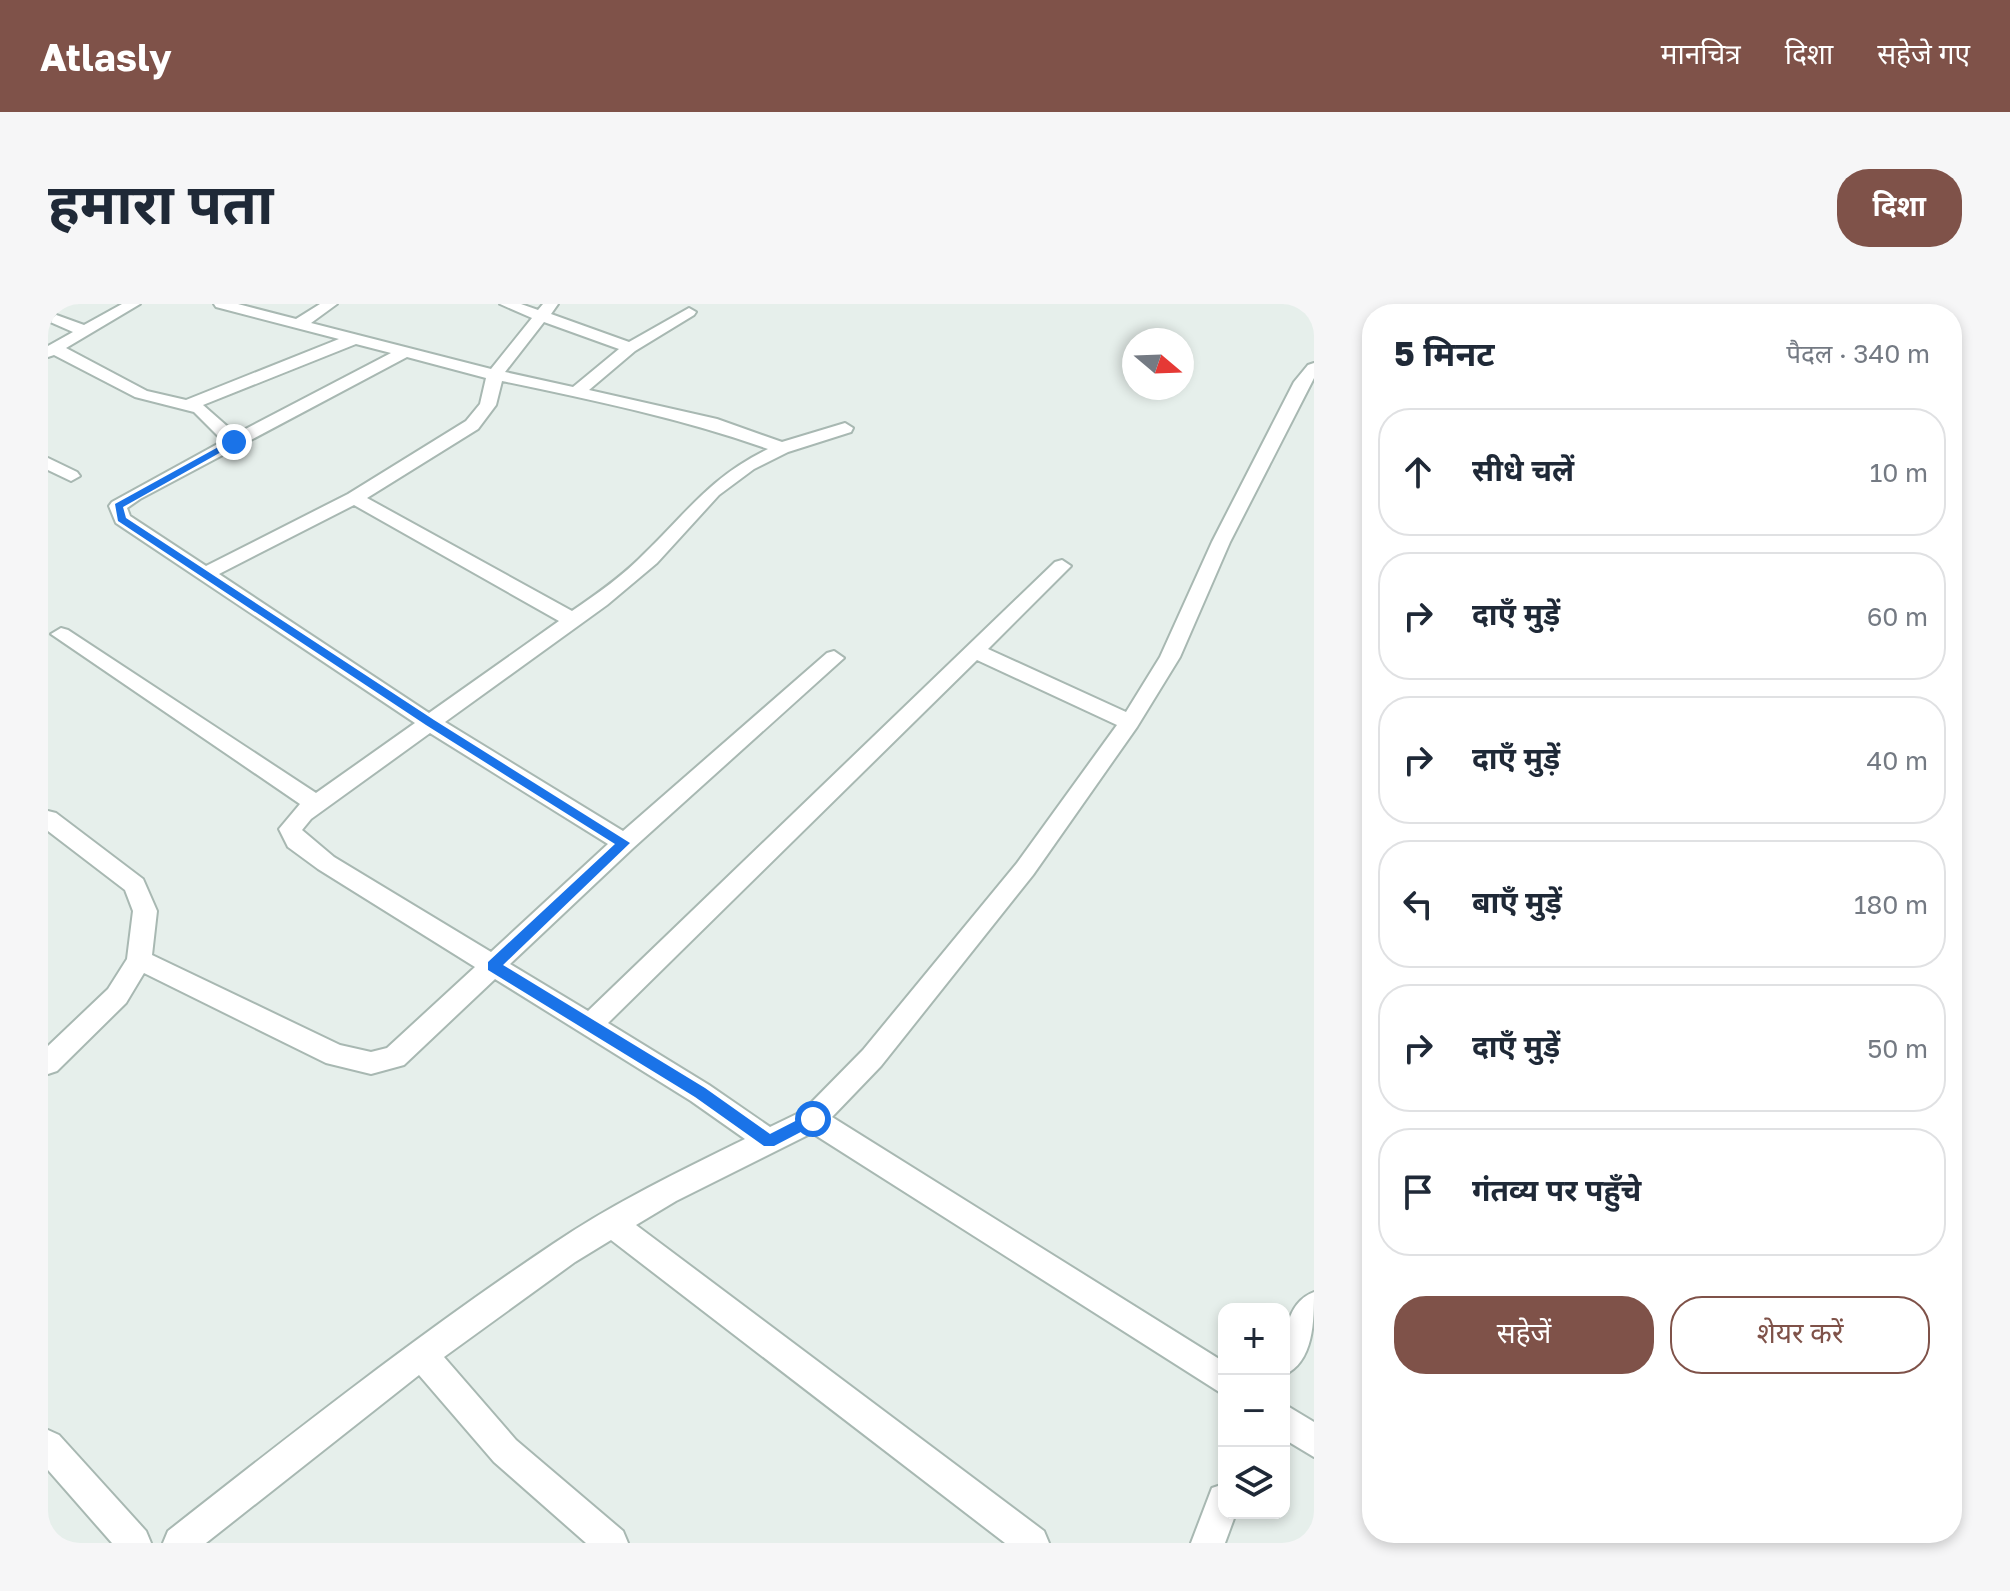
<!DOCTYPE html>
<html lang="hi">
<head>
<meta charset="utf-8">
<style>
	body { margin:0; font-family:"Golos Text","Noto Sans Devanagari",sans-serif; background:#f6f6f7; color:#1f2937 }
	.controls { position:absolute; right:24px; bottom:24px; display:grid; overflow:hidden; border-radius:16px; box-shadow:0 4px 12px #0003 }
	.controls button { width:72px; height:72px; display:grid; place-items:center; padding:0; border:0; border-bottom:2px solid #e0e1e3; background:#fff; color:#1f2937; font:40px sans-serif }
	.compass { position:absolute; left:1074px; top:24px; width:72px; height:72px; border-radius:50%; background:#fff; box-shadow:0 4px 12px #0003; rotate:109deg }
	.stop { position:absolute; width:24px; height:24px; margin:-18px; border:6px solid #1a73e8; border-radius:50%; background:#fff }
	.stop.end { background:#1a73e8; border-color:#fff; box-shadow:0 2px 8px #0008 }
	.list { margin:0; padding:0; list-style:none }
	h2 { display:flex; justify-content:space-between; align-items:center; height:104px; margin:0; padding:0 32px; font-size:34px }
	h2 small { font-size:26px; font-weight:400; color:#747a83 }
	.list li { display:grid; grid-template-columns:52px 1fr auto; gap:24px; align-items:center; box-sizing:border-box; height:128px; margin:0 16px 16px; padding:0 16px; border:2px solid #e0e1e3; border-radius:32px }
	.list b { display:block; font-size:30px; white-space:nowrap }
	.list em { font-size:26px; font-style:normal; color:#747a83 }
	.actions { display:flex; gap:16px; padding:24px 32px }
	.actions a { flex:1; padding:18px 0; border:2px solid #7f5249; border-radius:32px; text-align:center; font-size:28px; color:#7f5249 }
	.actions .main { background:#7f5249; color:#fff }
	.icon { flex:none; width:44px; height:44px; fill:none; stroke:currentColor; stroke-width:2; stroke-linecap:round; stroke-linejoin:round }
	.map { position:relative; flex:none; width:1266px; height:1239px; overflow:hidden; border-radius:32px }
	header { display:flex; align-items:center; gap:48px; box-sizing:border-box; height:112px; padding:0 40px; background:#7f5249; color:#fff }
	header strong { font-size:38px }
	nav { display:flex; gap:44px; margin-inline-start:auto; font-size:28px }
	.intro { display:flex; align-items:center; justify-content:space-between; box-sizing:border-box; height:192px; padding:0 48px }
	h1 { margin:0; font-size:56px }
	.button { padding:20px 36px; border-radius:32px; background:#7f5249; color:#fff; font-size:28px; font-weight:700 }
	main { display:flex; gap:48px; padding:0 48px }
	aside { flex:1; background:#fff; border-radius:32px; box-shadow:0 4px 12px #0003 }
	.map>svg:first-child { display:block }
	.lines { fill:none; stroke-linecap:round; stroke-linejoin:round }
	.minor-casing { stroke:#a8b8b2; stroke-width:4 }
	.minor { fill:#fff; fill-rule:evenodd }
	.route { fill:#1a73e8 }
</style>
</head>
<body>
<header>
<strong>Atlasly</strong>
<nav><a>मानचित्र</a><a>दिशा</a><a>सहेजे गए</a></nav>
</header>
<div class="intro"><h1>हमारा पता</h1><a class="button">दिशा</a></div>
<main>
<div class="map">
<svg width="1266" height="1239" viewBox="0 0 1266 1239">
	<rect width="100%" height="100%" fill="#e6efeb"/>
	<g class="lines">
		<defs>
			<g id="minor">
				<path d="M 74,0 L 92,0 L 18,44 L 99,87 L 138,96 L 291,35 L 168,3 L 166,0 L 190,0 L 248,15 L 272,0 L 289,0 L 263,19 L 443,65 L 484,14 L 452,0 L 473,0 L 490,6 L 495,0 L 510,0 L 503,10 L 581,38 L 641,4 L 648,8 L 646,11 L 587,47 L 541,86 L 669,115 L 734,138 L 797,119 L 805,124 L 803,128 L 740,148 L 706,165 L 671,191 L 609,259 L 559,301 L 397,418 L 575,527 L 779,349 L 786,347 L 796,354 L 584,545 L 462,660 L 540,707 L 1007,258 L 1014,256 L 1023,262 L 940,345 L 1078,408 L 1112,353 L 1164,238 L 1246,78 L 1260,61 L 1266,59 L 1266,74 L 1182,238 L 1132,353 L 1089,423 L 985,571 L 833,762 L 784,813 L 1176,1058 L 1176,1091 L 764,829 L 628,897 L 588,921 L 996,1227 L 1001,1239 L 957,1239 L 563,936 L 527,958 L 396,1053 L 468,1136 L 575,1227 L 580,1239 L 538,1239 L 446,1158 L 371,1071 L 158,1239 L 115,1239 L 120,1227 C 246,1128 372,1029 505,940 C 565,899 632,867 697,835 L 643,797 L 447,675 L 356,761 L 323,770 L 278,759 L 96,669 L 78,699 L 9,767 L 0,770 L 0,742 L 60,685 L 79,655 L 85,607 L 77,586 L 0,527 L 0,507 L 8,509 L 95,575 L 109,607 L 104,651 L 292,741 L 323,748 L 339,744 L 427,663 L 270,565 L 240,543 L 231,525 L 252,500 L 3,330 L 13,324 L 20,326 L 268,489 L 367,419 L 68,219 L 61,202 L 64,198 L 175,137 L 146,108 L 87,93 L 6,51 L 0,53 L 0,42 L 25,28 L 0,17 L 0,8 L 36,21 ZM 496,18 L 571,45 L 525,83 L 457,68 ZM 308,40 L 343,49 L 188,130 L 155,101 ZM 359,53 L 438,74 L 432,100 L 418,117 L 300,190 L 158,262 L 82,212 L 79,204 L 92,195 ZM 454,77 C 544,96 633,114 720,145 C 664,172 640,207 597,249 C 576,271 549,290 524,307 L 319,194 L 430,125 L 448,101 ZM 306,201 L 511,317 L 381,409 L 171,270 ZM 929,356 L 1069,421 L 969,559 L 815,746 L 755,807 L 722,823 L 661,781 L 560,719 ZM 382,429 L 560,540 L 443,648 L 286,553 L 254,526 L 263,515 Z"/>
				<polygon points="0,154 29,168 32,172 23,177 0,166"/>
				<path d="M 1266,988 C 1266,1016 1266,1058 1236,1071 C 1236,1042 1234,1000 1266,988 Z"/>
				<polygon points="1236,1100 1266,1118 1266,1153 1236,1135"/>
				<polygon points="0,1126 11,1131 98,1227 103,1239 64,1239 0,1166"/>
				<polygon points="1176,1180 1176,1209 1188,1209 1177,1239 1143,1239 1164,1184"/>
			</g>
		</defs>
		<use href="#minor" class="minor-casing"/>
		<use href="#minor" class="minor"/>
	</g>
	<polygon class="route" points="183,136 191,138 75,203 78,214 386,416 582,539 455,661 657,784 722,830 765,808 772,815 770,819 726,842 716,842 647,793 440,666 440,658 567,540 378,421 70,217 67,200"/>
</svg>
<div class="controls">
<button>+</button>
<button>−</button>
<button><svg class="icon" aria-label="layers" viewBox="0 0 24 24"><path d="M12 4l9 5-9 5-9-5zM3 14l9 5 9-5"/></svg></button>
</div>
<svg class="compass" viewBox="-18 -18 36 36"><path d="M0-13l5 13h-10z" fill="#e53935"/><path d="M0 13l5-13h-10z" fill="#747a83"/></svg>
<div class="stop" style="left:765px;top:815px"></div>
<div class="stop end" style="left:186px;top:138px"></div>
</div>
<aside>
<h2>5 मिनट<small>पैदल · 340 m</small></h2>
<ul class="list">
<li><svg class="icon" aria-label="ahead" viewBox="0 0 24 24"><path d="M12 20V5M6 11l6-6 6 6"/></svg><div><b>सीधे चलें</b></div><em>10 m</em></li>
<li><svg class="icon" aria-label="right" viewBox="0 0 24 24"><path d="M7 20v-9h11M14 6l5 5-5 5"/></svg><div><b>दाएँ मुड़ें</b></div><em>60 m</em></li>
<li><svg class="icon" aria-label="right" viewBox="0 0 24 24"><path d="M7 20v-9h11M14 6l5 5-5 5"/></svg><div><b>दाएँ मुड़ें</b></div><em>40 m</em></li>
<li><svg class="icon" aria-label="left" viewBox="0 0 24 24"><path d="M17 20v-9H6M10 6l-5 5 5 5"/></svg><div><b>बाएँ मुड़ें</b></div><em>180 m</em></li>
<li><svg class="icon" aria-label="right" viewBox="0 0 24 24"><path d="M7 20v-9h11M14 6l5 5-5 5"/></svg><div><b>दाएँ मुड़ें</b></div><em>50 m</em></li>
<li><svg class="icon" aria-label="arrive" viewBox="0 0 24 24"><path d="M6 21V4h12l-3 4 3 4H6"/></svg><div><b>गंतव्य पर पहुँचे</b></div></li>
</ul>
<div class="actions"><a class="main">सहेजें</a><a>शेयर करें</a></div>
</aside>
</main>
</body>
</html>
